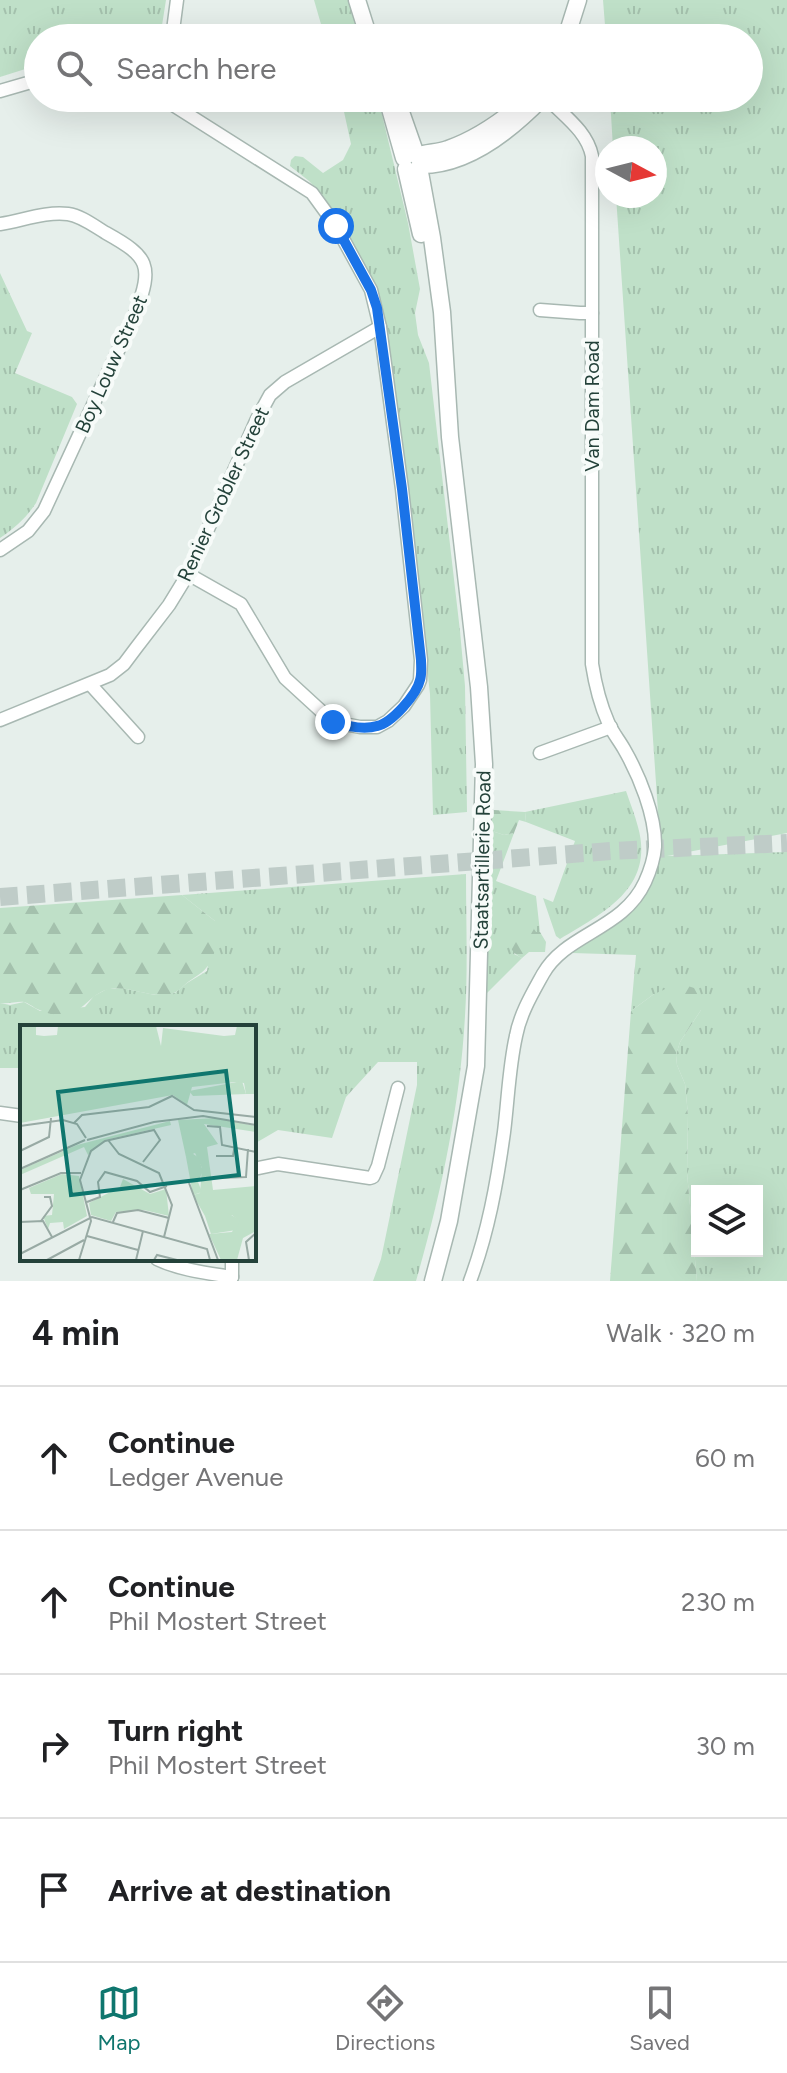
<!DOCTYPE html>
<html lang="en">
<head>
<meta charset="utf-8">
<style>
	body { margin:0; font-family:Figtree,sans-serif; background:#f2f2f2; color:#202124 }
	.controls { position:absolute; right:24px; bottom:24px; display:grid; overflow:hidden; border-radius:0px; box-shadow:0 8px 32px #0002 }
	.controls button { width:72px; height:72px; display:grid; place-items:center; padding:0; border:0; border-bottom:2px solid #e0e0e0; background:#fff; color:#202124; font:40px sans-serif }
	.compass { position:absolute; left:595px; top:136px; width:72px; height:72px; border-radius:50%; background:#fff; box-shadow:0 8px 32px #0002; rotate:97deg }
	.stop { position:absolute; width:24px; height:24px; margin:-18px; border:6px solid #1a73e8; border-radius:50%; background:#fff }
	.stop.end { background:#1a73e8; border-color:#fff; box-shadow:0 2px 8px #0008 }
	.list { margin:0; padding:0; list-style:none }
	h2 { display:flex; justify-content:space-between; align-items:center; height:104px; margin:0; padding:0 32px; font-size:34px }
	h2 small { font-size:26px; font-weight:400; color:#757577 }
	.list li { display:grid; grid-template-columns:52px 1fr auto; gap:24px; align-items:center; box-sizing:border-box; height:144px; padding:0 32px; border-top:2px solid #e0e0e0 }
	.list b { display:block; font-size:30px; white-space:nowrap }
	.list p { margin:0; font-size:26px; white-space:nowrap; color:#757577 }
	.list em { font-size:26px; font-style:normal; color:#757577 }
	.icon { flex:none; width:44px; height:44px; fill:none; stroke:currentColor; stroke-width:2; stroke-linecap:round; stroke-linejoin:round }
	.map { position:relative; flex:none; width:787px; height:1281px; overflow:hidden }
	.search { position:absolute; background:#fff; box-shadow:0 8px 32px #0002; left:24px; right:24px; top:24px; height:88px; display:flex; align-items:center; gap:20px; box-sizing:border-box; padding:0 28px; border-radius:44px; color:#757577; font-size:30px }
	.sheet { height:680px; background:#fff }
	nav { display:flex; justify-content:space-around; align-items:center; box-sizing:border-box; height:112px; border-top:2px solid #e0e0e0; background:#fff; font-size:22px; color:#757577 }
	nav a { display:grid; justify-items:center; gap:4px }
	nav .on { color:#0f766e }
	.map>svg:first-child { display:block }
	.grass { fill:url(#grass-tufts); fill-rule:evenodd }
	.forest { fill:url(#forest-firs) }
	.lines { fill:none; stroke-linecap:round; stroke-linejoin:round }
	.secondary-tunnel { stroke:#bfccc8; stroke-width:18; stroke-dasharray:18 9; stroke-linecap:butt }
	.minor-casing { stroke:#a8b8b2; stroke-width:15 }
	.tertiary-casing { stroke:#a8b8b2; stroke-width:19 }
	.minor { stroke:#fff; stroke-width:12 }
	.tertiary { stroke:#fff; stroke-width:16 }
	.route { stroke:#1a73e8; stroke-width:10 }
	.labels { text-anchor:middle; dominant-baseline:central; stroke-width:8; stroke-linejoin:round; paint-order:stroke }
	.street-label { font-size:20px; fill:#24423a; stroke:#f7fbf9 }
	.inset-road { fill:none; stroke:#98aaa4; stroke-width:2 }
	.view { fill:#0f766e; fill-opacity:0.15; stroke:#0f766e; stroke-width:4 }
	.inset-edge { fill:none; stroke:#24423a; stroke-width:4 }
</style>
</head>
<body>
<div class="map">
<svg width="787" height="1281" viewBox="0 0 787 1281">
	<defs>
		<pattern id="grass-tufts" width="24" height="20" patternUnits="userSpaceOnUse" patternTransform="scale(2)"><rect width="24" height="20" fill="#bfe0c8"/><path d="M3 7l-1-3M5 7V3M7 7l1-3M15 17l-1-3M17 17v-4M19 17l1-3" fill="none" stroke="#a4c1ad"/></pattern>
		<pattern id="forest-firs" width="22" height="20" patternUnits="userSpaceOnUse" patternTransform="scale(2)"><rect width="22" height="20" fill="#bfe0c8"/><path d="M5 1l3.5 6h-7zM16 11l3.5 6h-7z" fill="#a4c1ad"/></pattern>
	</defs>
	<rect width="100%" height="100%" fill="#e6efeb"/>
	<g class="grass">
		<polygon points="0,0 166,0 160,38 38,38 38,65 0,77"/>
		<polygon points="314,0 348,0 360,38 325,38"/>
		<path d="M 603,0 L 787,0 L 787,833 L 667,856 L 787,852 L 787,1281 L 697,1281 L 687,1173 L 688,1115 L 685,1084 L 677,1065 L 676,1055 L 680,1042 L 701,1010 L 654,994 L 631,1011 L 636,955 L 572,953 C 583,940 600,933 614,925 C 638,911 655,885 659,858 C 660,848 659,837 659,827 L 616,196 L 655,196 L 655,148 L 613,148 L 610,98 L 749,98 L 749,38 L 606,38 ZM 697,1191 L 757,1191 L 757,1251 L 697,1251 Z"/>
		<polygon points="341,98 378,98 408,223 420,289 415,313 418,335 429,363 460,631 465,686 467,812 433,815 430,694 404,458 382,305 373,283 324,197 309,181 290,166 291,160 295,156 303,157 323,173 343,160 351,144"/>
		<path d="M 0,273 L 27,331 L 32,333 L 15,373 L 72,397 L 77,404 L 36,503 C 26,518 15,528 0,538 Z"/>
		<path d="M 626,791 C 630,803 635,815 638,827 C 655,888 603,913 560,939 L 556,936 L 543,898 L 553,902 L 575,841 L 526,822 L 525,812 Z"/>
		<polygon points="492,831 504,835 514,833 496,881 536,896 540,932 536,932 514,954 522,958 487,993 487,882"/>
		<path d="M 466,874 C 466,921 468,969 465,1016 C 460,1106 441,1194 416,1281 L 373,1281 L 381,1259 L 417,1085 L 417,1062 L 378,1062 L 346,1097 L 332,1138 L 278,1130 L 254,1144 L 254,1027 L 22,1027 L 22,1068 L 0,1068 L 0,1003 L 10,1005 L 24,1002 L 40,1011 L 85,1007 L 94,996 L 107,989 L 122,988 L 155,995 L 175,993 L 187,983 L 207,971 L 215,921 L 182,895 Z"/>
	</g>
	<g class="forest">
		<polygon points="494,810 525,812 526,822 519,820 514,833 504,835 492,831 491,819"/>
		<path d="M 182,895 L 215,921 C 222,932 218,945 213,956 C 206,972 202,972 188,982 C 184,985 179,991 174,993 C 151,1001 128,983 106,990 C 90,995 83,1012 65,1015 C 57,1017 43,1012 35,1008 C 32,1006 28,1003 24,1002 C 19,1001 9,1004 0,1003 L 0,908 Z"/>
		<path d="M 530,923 L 536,932 L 540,932 L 546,942 L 545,952 L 529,952 L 522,958 C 508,951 508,941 509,926 Z"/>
		<polygon points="675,985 685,985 694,988 701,1001 701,1010 680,1042 676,1055 677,1065 685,1084 688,1115 687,1173 697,1281 610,1281 631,1011 654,994"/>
	</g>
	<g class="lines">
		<polyline class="secondary-tunnel" points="0,897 611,851 787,843"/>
		<defs>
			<g id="minor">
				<polyline points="172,38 177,0"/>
				<polyline points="0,91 38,80"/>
				<polyline points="162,98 312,193 336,226 371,290 380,327 402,489 421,660 420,680 418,685 404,706 388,721 377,727 360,727 333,722 285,678 241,604 188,574"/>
				<path d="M 0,224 C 21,221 46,211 68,214 C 82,216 94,226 106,233 C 149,257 153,265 136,312 L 44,511 L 28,531 L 0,550"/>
				<polyline points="540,310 580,313 592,313"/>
				<polyline points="90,684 138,737"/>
				<polyline points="0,720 110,675 124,664 136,648 169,605 188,574 257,419 270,395 285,382 380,327"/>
				<polyline points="540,753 611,727"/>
				<polyline points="0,1113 22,1116"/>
				<polyline points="254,1169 278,1164 370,1178 373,1177 378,1166 398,1088"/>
				<path d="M 157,1259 C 180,1270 207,1273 232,1277"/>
				<polyline points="230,1281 232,1277 232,1259"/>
				<path d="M 470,1281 C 488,1233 497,1183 504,1132 C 508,1100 509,1067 516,1036 C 520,1014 532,994 543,974 C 566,933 623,930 645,882 C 650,871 654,859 655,847 C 656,816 639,775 624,749 C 619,740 612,732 608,722 C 600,704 595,683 592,664 L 592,156 C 587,131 564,116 547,98"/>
			</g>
			<g id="tertiary">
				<polyline points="357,0 369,38"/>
				<polyline points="566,38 578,0"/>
				<polyline points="387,98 404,158"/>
				<polyline points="402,115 416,155"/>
				<path d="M 417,156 C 427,152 438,153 448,149 C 477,139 505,119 528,99"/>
				<path d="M 420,165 C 467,166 511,130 542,98"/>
				<polyline points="419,167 432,238 442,312 450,437 479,687 484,764 476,1066 449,1221 433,1281"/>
				<polyline points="406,169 421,234"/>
			</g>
		</defs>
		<use href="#minor" class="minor-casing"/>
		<use href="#tertiary" class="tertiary-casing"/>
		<use href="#minor" class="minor"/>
		<use href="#tertiary" class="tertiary"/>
	</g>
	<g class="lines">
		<path class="route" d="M 333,722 C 346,726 364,730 377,726 C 392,723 417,694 420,680 C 422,674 421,666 421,660 L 402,489 L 377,308 L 371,290 L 336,226"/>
	</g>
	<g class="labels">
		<g class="street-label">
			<text transform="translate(111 364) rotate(-66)">Boy Louw Street</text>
			<text transform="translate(592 406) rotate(-90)">Van Dam Road</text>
			<text transform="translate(223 494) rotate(-65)">Renier Grobler Street</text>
			<text transform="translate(482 860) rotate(-89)">Staatsartillerie Road</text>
		</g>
	</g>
	<g transform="translate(20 1025)">
		<rect width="236" height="236" fill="#e6efeb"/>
		<path d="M 0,1 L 16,1 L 16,10 L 24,11 L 37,10 L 38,1 L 136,1 L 141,21 L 143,3 L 204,11 L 215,10 L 217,1 L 236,1 L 236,69 L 226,69 L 224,58 L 215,57 L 172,62 L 167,80 L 153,70 L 0,98 ZM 196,93 L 236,101 L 236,107 L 184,99 L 198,119 L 187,122 L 193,165 L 236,161 L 236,206 L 223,213 L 217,235 L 201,235 L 189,209 L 212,207 L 218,195 L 212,190 L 185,191 L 173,170 L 180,168 L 182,143 L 175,128 L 166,132 L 158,95 ZM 150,96 L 151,100 L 85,115 L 68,130 L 64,122 L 0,150 L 0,145 L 57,120 ZM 42,149 L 59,151 L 67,191 L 44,204 L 43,197 L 30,198 L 28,204 L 23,191 L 32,190 L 34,169 L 11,169 L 9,163 ZM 103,154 L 130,169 L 146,164 L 149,191 L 124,185 L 96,187 L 91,196 L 71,190 L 69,178 L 100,162 Z" fill="#bfe0c8"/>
		<path d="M 222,56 L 226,69 L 173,71 L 169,66 ZM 170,127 L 178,132 L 183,146 L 178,157 L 182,167 L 173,170 L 166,132 ZM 206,187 L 220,195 L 216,205 L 191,209 L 185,191 Z" fill="#bfe0c8"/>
		<path class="inset-road" d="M 54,98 L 62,90 L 129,82 L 152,71 L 174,85 L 236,92M 0,101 L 43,95 L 57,99 L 66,113M 187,101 L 200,102 L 202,120 L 236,127M 67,115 L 134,97 L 183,91 L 236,100M 88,115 L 99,129 L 139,148 L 152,180 L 144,212M 0,126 L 29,112 L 31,93M 196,131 L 213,131 L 215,119M 0,144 L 65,115M 197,153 L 226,152 L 228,124M 169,158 L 198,235M 0,165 L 41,148 L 61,148M 67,177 L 80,172 L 78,157 L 85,147 L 117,156 L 130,167 L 147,161M 21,196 L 32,181 L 30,172 L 24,172M 0,197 L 23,196 L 32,212M 93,197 L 97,188 L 118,185 L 149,193M 67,211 L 118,225M 0,229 L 72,192 L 187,224 L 190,235M 27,235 L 64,215M 59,235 L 71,196 L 60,155 L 71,126 L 85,116 L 134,105 L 140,115 L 123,137M 116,235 L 123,206M 134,235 L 137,230 L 157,235M 229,235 L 226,217 L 236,208"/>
		<path class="view" d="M 206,46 L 219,150 L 51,170 L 38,67 Z"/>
		<rect width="236" height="236" class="inset-edge"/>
	</g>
</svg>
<div class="controls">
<button><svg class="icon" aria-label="layers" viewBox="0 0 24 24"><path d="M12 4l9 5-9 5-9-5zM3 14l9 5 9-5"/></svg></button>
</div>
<svg class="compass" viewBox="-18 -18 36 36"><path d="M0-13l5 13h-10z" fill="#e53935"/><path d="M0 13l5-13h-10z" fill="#757577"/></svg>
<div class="stop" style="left:336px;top:226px"></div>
<div class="stop end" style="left:333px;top:722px"></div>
<div class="search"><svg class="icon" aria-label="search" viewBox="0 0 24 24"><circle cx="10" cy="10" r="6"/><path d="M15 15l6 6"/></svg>Search here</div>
</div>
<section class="sheet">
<h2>4 min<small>Walk · 320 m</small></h2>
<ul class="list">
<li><svg class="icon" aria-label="ahead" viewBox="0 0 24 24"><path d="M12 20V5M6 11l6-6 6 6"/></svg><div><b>Continue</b><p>Ledger Avenue</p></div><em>60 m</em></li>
<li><svg class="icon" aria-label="ahead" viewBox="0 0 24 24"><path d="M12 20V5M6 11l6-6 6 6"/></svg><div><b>Continue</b><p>Phil Mostert Street</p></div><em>230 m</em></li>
<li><svg class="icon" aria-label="right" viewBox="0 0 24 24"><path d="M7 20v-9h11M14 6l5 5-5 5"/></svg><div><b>Turn right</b><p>Phil Mostert Street</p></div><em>30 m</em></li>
<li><svg class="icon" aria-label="arrive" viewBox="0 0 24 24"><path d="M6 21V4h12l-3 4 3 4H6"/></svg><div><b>Arrive at destination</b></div></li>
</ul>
</section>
<nav>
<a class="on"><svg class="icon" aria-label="map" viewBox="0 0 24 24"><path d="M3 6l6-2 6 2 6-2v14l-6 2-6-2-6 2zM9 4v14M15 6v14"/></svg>Map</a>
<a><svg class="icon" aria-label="directions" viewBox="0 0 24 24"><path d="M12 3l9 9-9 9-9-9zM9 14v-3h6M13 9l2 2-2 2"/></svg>Directions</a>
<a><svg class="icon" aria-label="saved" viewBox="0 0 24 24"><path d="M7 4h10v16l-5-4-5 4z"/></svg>Saved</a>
</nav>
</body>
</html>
